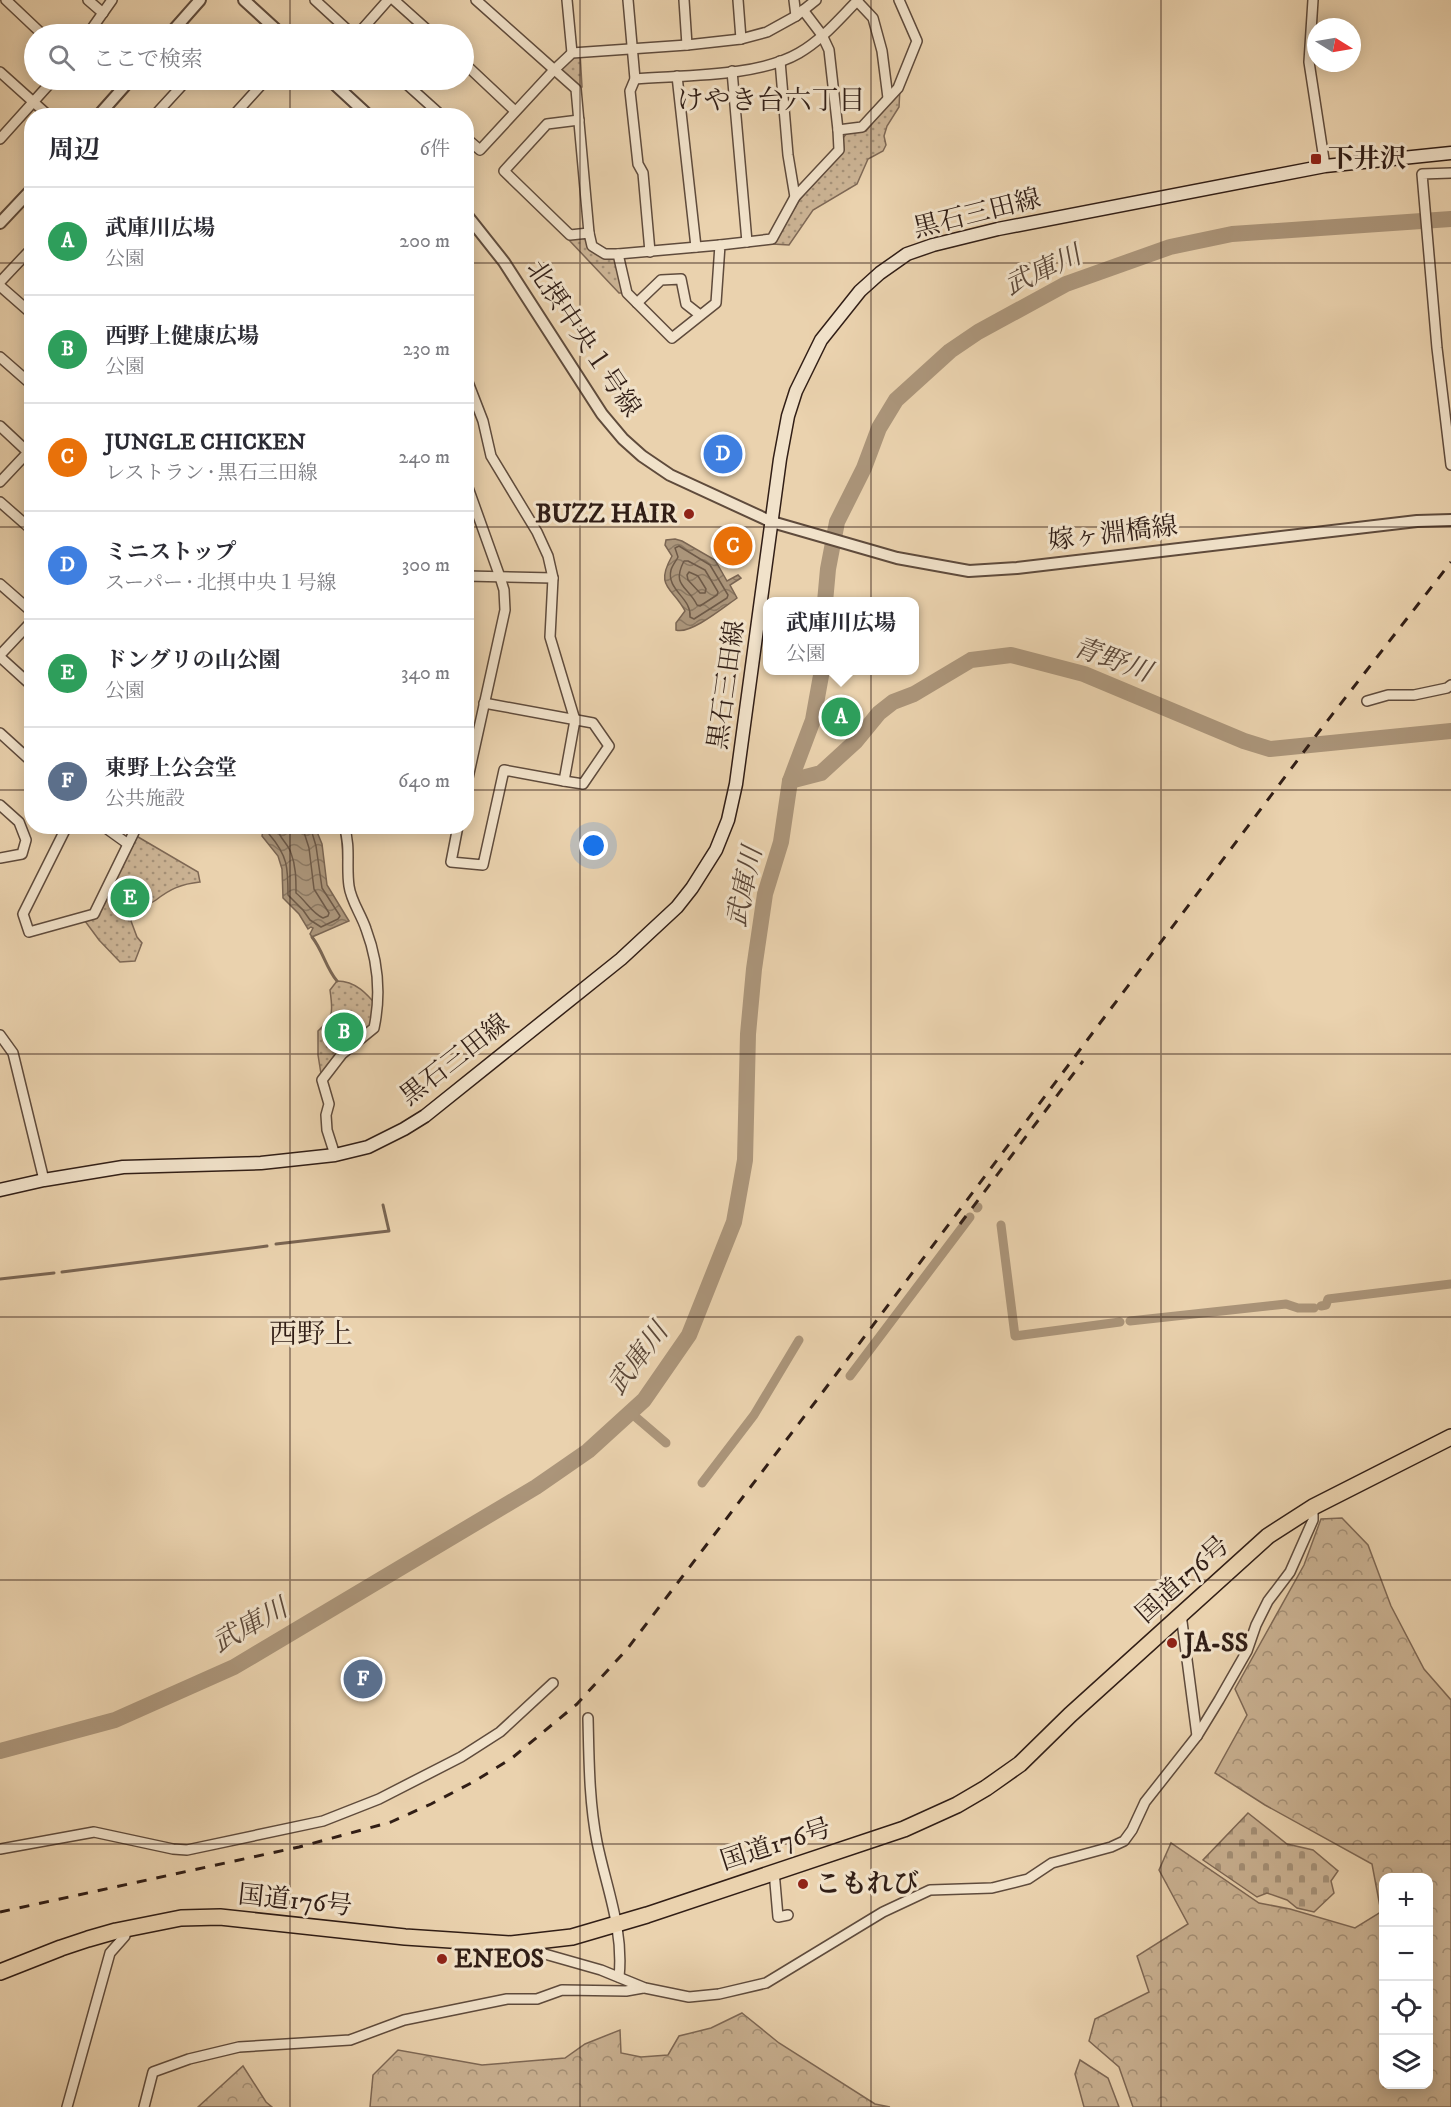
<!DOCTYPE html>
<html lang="ja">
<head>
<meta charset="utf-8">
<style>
	body { margin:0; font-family:"IM FELL DW Pica","Noto Serif JP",serif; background:#f7f7f7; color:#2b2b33 }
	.controls { position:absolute; right:18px; bottom:18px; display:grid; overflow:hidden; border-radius:12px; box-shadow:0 3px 15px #0003 }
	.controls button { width:54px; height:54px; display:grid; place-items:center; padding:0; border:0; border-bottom:2px solid #e1e1e2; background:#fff; color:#2b2b33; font:30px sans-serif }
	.compass { position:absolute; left:1307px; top:18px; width:54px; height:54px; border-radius:50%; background:#fff; box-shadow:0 3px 15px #0003; rotate:101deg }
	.you { position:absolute; left:594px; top:846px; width:21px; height:21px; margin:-15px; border:4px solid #fff; border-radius:50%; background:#1a73e8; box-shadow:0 0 0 9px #1a73e833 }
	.badge { display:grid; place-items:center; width:39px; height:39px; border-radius:50%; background:#b45309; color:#fff; font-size:20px; font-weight:700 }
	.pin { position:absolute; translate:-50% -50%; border:3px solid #fff; box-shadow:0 2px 6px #0006 }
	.popup { position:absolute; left:763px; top:597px; width:156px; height:78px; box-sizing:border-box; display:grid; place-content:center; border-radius:12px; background:#fff; filter:drop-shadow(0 2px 4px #0005); font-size:20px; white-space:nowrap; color:#7c7c81 }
	.popup b { font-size:22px; color:#2b2b33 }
	.popup::after { content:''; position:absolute; left:50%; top:100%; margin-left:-12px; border:12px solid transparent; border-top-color:#fff }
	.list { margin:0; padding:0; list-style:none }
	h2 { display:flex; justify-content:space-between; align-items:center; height:78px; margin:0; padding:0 24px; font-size:26px }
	h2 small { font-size:20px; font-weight:400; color:#7c7c81 }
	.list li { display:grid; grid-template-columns:39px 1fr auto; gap:18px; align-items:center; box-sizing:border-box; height:108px; padding:0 24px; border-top:2px solid #e1e1e2 }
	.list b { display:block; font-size:22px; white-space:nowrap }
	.list p { margin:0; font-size:20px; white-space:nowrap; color:#7c7c81 }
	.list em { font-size:20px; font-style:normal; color:#7c7c81 }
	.icon { flex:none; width:33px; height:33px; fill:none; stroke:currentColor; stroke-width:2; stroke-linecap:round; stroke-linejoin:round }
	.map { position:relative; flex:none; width:1451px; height:2107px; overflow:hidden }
	.search { position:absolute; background:#fff; box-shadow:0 3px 15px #0003; left:24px; top:24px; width:450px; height:66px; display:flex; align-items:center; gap:15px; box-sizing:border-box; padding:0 21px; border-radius:33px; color:#7c7c81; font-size:22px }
	.panel { position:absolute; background:#fff; box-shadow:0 3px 15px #0003; left:24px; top:108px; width:450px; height:726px; border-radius:24px }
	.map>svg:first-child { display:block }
	.forest { fill:url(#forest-crowns); stroke:#7e6855; stroke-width:1.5; fill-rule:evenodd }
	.cemetery { fill:url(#cemetery-stones); stroke:#7e6855; stroke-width:1.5 }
	.park { fill:url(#park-dots); stroke:#7e6855; stroke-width:1.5 }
	.water { fill:url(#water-waves); stroke:#7a6552; stroke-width:1.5 }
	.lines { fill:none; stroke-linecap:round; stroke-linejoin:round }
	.shore { stroke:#6e5a48; stroke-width:1.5 }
	.stream { stroke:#7a6552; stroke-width:3 }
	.canal { stroke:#ab957a; stroke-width:9 }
	.river { stroke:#ab957a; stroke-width:16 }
	.minor-casing { stroke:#5f4b3c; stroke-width:12 }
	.tertiary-casing { stroke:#5f4b3c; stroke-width:14 }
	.secondary-casing { stroke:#311e16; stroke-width:15 }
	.trunk-casing { stroke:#311e16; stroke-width:18 }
	.minor { stroke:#f1e2ca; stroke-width:9 }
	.tertiary { stroke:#f1e2ca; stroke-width:10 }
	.secondary { stroke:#f1e2ca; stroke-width:12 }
	.trunk { stroke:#ead2ae; stroke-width:15 }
	.rail { stroke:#311e16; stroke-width:3; stroke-dasharray:10 10; stroke-linecap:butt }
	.grid { fill:none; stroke:#311e16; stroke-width:1.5; stroke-opacity:0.55 }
	.poi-dot { fill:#8f2418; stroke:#f1e2ca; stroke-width:2 }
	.labels { text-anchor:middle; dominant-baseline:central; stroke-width:6; stroke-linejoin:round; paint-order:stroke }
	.poi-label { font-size:26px; font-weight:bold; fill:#311e16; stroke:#f1e2ca; text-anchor:start }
	.street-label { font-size:26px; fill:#311e16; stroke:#f1e2ca }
	.neighbourhood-label { font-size:27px; fill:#311e16; stroke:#f1e2ca }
	.water-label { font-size:27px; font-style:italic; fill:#5c4839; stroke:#f1e2ca }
	.quarter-label { font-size:28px; fill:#311e16; stroke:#f1e2ca }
</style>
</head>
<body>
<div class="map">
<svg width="1451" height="2107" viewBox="0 0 1451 2107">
	<defs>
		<pattern id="forest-crowns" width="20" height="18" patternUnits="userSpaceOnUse" patternTransform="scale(1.5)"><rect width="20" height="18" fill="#cbb394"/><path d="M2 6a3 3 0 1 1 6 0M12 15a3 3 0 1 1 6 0" fill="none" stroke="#a59178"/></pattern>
		<pattern id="cemetery-stones" width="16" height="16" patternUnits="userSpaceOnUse" patternTransform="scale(1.5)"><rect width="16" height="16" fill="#cbb394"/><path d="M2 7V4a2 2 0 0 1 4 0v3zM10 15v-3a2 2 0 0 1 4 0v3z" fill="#a59178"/></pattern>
		<pattern id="park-dots" width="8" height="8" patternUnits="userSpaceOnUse" patternTransform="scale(1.5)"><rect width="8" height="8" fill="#cbb394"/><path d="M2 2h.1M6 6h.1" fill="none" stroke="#a59178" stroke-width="1.8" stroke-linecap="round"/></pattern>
		<pattern id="water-waves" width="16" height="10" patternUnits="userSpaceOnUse" patternTransform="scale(1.5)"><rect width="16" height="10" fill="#ab957a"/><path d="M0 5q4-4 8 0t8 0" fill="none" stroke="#8c7963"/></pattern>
	</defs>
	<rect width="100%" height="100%" fill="#ead2ae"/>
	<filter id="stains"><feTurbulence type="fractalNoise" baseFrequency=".00333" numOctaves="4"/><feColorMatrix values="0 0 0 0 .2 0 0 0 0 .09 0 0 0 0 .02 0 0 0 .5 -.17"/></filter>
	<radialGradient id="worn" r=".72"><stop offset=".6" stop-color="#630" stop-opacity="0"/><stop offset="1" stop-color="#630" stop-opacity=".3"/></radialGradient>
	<g class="forest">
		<path d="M 1342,1518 L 1368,1545 L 1391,1606 L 1424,1669 L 1451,1700 L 1451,2107 L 1133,2107 L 1119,2067 L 1089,2041 L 1095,2019 L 1149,1992 L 1137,1956 L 1188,1924 L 1159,1870 L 1171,1843 L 1259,1903 L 1290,1909 L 1355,1928 L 1381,1912 L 1372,1864 L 1265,1805 L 1215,1773 L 1247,1715 L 1235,1689 L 1304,1565 L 1321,1519 ZM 1384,1878 L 1428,1878 L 1428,2084 L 1384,2084 Z"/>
		<polygon points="742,2013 779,2043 875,2104 890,2107 370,2107 373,2075 398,2050 482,2065 565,2058 585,2044 620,2030 621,2053 641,2057 668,2055 679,2036 711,2028"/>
		<polygon points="1080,2060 1108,2078 1119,2107 1084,2107 1075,2074"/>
		<polygon points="243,2066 266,2102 272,2107 198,2107"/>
	</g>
	<polygon class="cemetery" points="1248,1813 1287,1844 1313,1850 1338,1871 1331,1881 1334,1893 1314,1912 1297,1908 1287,1900 1267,1893 1257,1897 1203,1860"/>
	<g class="park">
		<polygon points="580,52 582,87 576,89 554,70"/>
		<polygon points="900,88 899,107 887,126 884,136 886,145 883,151 868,159 857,184 813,210 789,245 773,244 800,199 844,150 843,138 847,133 866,131"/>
		<polygon points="586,236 590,247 617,256 624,293 619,293 569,240 570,237"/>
		<path d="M 133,834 L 198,872 L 200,882 C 181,884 170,889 156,900 C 151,904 143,905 137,906 L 131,921 L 137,937 L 142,943 L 135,961 L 120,962 L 99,940 L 82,917 L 95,914 Z"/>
		<path d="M 337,981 C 356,981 367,994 378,1007 L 374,1028 L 322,1080 L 318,1055 L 318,1031 C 334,1016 333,1012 330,990 Z"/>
	</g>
	<g class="water">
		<path d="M 675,539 L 682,541 L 715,560 L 727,581 L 738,575 L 741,578 L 730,585 L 737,598 C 724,607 690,635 676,630 L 676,623 L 685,611 C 673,587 654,588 672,556 L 665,545 L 666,540 Z"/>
		<polygon points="268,826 315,827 322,844 327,885 349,921 312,937 310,934 313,928 311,927 308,929 299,914 283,898 282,869 278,856 262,836 263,830"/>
	</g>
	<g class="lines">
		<g class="shore">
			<path d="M 679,546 L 710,565 L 728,595 L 727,598 L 694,619 L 690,617 C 692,598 666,590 671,570 C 672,566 676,561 678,557 L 675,548 Z"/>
			<path d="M 684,561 L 688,561 L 705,570 L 718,592 L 717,595 L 700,606 L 697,605 C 688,586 671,586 684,561 Z"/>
			<polygon points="689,572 698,576 706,589 705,593 700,593 688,580 687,575"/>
			<path d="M 270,826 L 269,834 C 288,856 288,868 288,895 L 303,910 L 310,920 L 321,927 L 338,919 L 340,916 L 322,888 L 316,846 L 310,826"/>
			<path d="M 278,826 C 277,837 288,843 291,853 C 296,866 296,879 296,893 C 306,901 312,913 323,918 L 328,916 L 329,913 L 314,889 L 309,848 L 302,826"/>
		</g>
		<g class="stream">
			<path d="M 312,937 C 323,951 326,968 337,981"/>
			<polyline points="276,1244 389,1231 383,1205"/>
			<polyline points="62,1272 267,1246"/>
			<polyline points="0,1279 54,1273"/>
		</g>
		<g class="canal">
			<polyline points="977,1208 978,1207"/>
			<polyline points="1001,1225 1015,1336 1120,1322"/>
			<polyline points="1321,1306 1326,1305 1328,1299 1451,1284"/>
			<polyline points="1130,1321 1286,1304 1298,1308 1314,1308"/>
			<polyline points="850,1376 970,1217"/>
			<polyline points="631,1413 666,1443"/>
			<polyline points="702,1483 754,1415 799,1340"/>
		</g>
		<g class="river">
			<polyline points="825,602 828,569 837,522 864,468 879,428 896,400 950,351 978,332 1066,284 1170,247 1232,234 1451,219"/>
			<polyline points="790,781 821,773 856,741 879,713 893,702 914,694 971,660 1011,655 1084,674 1244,741 1270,749 1451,731"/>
			<polyline points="0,1751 115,1720 234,1667 536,1487 588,1451 644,1400 689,1335 734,1222 745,1160 748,1034 754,969 765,894 781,842 790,781 813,720 822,670"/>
		</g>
		<defs>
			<g id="minor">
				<polyline points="6,0 42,34"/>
				<polyline points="88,0 103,13"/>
				<polyline points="315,0 352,34"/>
				<polyline points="394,0 432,34"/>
				<polyline points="476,0 576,89 589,233"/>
				<polyline points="567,0 572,53"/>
				<polyline points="628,0 635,79 630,91 638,164 643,173 650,252"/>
				<polyline points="684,0 687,45"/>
				<polyline points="738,0 741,39"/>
				<polyline points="794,0 796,16"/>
				<polyline points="1313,0 1309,62 1325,166"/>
				<polyline points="857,1 873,18 882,51 888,98"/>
				<polyline points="803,10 822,35 829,50 838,130"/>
				<polyline points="88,34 112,0"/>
				<polyline points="358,34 388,0"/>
				<polyline points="780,61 788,155 795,197"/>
				<polyline points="464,63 515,111"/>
				<polyline points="732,71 747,242"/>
				<polyline points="0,72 49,116"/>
				<polyline points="677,76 696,247"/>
				<path d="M 635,79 C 683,75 758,77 799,53 C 822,40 840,18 858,0"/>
				<polyline points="402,80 442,116"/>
				<polyline points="154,116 187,80"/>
				<polyline points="233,116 262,84 256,80"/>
				<polyline points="579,120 547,124 504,171 570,235 589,233 592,246 605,254 618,254 627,293 672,338 716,303 720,245 772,239 795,197 839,150 838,130 862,127 898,88 917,41 899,0"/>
				<polyline points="466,138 480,150 554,70 572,53 687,45 741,39 767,32 796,16 816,0"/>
				<polyline points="0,139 53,80"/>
				<polyline points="1451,173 1422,174 1437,348 1451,465"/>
				<polyline points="618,254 720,245"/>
				<polyline points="0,282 32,248"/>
				<polyline points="0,286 32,314"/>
				<polyline points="637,303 661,280 681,279 686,304 700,315"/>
				<polyline points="0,357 32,385"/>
				<polyline points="0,426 31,455"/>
				<polyline points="0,482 32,448"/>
				<polyline points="466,482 500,577 504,590 505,610 466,787"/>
				<polyline points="0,502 32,530"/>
				<polyline points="466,576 553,578"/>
				<polyline points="0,584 32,612"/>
				<polyline points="0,655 32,621"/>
				<polyline points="0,657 32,686"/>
				<polyline points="1367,701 1388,695 1414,695 1447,688 1451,685"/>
				<polyline points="484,703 593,723 609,746 583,784 564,781"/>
				<polyline points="0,733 32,762"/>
				<polyline points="0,805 19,822 26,840 22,854 0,858"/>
				<polyline points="67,826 23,914 29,932 94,914 137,826"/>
				<polyline points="103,826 128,844"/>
				<polyline points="458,826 451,862 483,865 504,770 564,781 575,720 550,637 553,578 548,556 537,532 491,456 483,421 466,377"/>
				<polyline points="0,1035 13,1053 44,1180"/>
				<path d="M 335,1155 L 327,1130 L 326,1115 L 329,1104 L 322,1080 L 342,1054 L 374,1028 C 381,995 378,961 366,929 C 361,914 351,901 349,886 C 346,865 351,847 344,826"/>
				<polyline points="1181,1614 1197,1736"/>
				<path d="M 588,1718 C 589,1759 589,1801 597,1842 C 606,1887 624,1929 619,1977"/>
				<polyline points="0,1849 94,1832 173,1849 187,1850 323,1821 379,1799 461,1757 500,1732 553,1683"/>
				<polyline points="774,1871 778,1917 788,1915"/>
				<polyline points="520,1947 601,1970 645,1988 689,1997 719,1994 766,1983 883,1912 930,1890 992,1888 1028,1879 1052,1863 1111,1847 1124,1841 1132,1830 1145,1802 1197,1736 1219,1700 1247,1651 1256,1625 1268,1601 1290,1572 1313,1520 1313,1507"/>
				<polyline points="67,2107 110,1953 125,1936 125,1929"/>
				<polyline points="144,2107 153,2072 189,2059 239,2047 350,2040 404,2020 507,1999 537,1999 562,1990 626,1991 643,1988"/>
			</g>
			<g id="tertiary">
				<polyline points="244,0 281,34"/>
				<polyline points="170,34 200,0"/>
				<polyline points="330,80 369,116"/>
				<polyline points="98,116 130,80"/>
				<polyline points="466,214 504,262 602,414 623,439 642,456 670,475 772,522 897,558 969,571 1017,568 1417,521 1451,520"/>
				<polyline points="0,223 32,189"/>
			</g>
			<polyline id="secondary" points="0,1190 44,1180 123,1167 261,1163 335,1155 368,1147 404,1129 425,1116 621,959 677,907 692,888 716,850 728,820 736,784 780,459 788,416 796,391 821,340 860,291 880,273 907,254 933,245 998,229 1325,166 1451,153"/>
			<polyline id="trunk" points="0,1972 61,1948 88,1939 116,1931 181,1918 220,1917 405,1937 511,1944 572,1937 647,1915 904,1829 957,1805 986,1788 1020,1764 1070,1715 1268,1536 1313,1507 1451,1437"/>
		</defs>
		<use href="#minor" class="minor-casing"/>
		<use href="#tertiary" class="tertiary-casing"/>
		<use href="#secondary" class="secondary-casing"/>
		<use href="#trunk" class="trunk-casing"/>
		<use href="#minor" class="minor"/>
		<use href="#tertiary" class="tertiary"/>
		<use href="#secondary" class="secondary"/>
		<use href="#trunk" class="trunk"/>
		<g class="rail">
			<polyline points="960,1224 1083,1061"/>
			<polyline points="0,1912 299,1847 391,1822 431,1804 475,1781 512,1758 577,1704 628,1648 816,1401 1321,729 1451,562"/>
		</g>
	</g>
	<path class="grid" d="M 290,0 L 290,34M 580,0 L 580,2107M 871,0 L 871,2107M 1161,0 L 1161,2107M 290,80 L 290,116M 0,263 L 32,263M 466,263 L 1451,263M 0,527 L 32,527M 466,527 L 1451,527M 0,790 L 32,790M 466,790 L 1451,790M 290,826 L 290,2107M 0,1054 L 1451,1054M 0,1317 L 1451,1317M 0,1580 L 1451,1580M 0,1844 L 1451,1844"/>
	<g class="poi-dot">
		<rect x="1310" y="153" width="12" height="12" rx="3"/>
		<circle cx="689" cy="514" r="6"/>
		<circle cx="1172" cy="1643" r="6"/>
		<circle cx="803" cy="1884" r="6"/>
		<circle cx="442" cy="1959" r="6"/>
	</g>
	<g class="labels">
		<g class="poi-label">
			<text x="1328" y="159">下井沢</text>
			<text x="677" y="514" text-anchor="end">BUZZ HAIR</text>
			<text x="1184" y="1643">JA-SS</text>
			<text x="815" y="1884">こもれび</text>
			<text x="454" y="1959">ENEOS</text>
		</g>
		<g class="street-label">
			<text transform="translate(977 214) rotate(-14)">黒石三田線</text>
			<text transform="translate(583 339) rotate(56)">北摂中央１号線</text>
			<text transform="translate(1113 534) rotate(-7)">嫁ヶ淵橋線</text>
			<text transform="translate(727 685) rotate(-82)">黒石三田線</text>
			<text transform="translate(455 1060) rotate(-38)">黒石三田線</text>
			<text transform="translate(1183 1580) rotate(-42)">国道176号</text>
			<text transform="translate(776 1845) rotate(-18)">国道176号</text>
			<text transform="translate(295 1901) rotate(6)">国道176号</text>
		</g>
		<g class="neighbourhood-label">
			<text x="771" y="101">けやき台六丁目</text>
		</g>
		<g class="water-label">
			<text transform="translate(1043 271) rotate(-25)">武庫川</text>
			<text transform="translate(1112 660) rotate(20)">青野川</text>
			<text transform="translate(745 887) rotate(-78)">武庫川</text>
			<text transform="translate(638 1359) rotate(-53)">武庫川</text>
			<text transform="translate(250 1626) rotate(-29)">武庫川</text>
		</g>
		<g class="quarter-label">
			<text x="311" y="1334">西野上</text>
		</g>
	</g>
	<rect width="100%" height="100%" filter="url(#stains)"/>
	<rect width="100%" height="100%" fill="url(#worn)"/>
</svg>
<div class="controls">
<button>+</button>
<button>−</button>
<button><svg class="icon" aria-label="locate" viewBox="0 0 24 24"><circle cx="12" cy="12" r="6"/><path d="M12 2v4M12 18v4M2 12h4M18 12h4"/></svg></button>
<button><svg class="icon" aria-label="layers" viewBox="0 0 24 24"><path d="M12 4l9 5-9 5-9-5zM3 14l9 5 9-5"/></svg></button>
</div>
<svg class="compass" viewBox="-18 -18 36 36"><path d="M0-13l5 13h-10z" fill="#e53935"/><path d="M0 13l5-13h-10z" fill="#7c7c81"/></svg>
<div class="you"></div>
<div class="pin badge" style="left:841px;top:717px;background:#2e9e5b">A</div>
<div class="popup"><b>武庫川広場</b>公園</div>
<div class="pin badge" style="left:344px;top:1032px;background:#2e9e5b">B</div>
<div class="pin badge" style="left:733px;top:546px;background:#e8710a">C</div>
<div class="pin badge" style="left:723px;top:454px;background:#3f7fe0">D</div>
<div class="pin badge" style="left:130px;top:898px;background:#2e9e5b">E</div>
<div class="pin badge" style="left:363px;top:1679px;background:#5c6f8a">F</div>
<div class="search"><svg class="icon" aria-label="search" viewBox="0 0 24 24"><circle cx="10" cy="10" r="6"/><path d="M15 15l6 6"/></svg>ここで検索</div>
<section class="panel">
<h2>周辺<small>6件</small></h2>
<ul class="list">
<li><span class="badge" style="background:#2e9e5b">A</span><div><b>武庫川広場</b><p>公園</p></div><em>200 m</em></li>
<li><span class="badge" style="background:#2e9e5b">B</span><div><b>西野上健康広場</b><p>公園</p></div><em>230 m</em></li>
<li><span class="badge" style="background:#e8710a">C</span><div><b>JUNGLE CHICKEN</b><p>レストラン · 黒石三田線</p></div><em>240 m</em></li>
<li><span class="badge" style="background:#3f7fe0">D</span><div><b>ミニストップ</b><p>スーパー · 北摂中央１号線</p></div><em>300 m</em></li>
<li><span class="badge" style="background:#2e9e5b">E</span><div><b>ドングリの山公園</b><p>公園</p></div><em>340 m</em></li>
<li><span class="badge" style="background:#5c6f8a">F</span><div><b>東野上公会堂</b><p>公共施設</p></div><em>640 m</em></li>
</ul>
</section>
</div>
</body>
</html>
